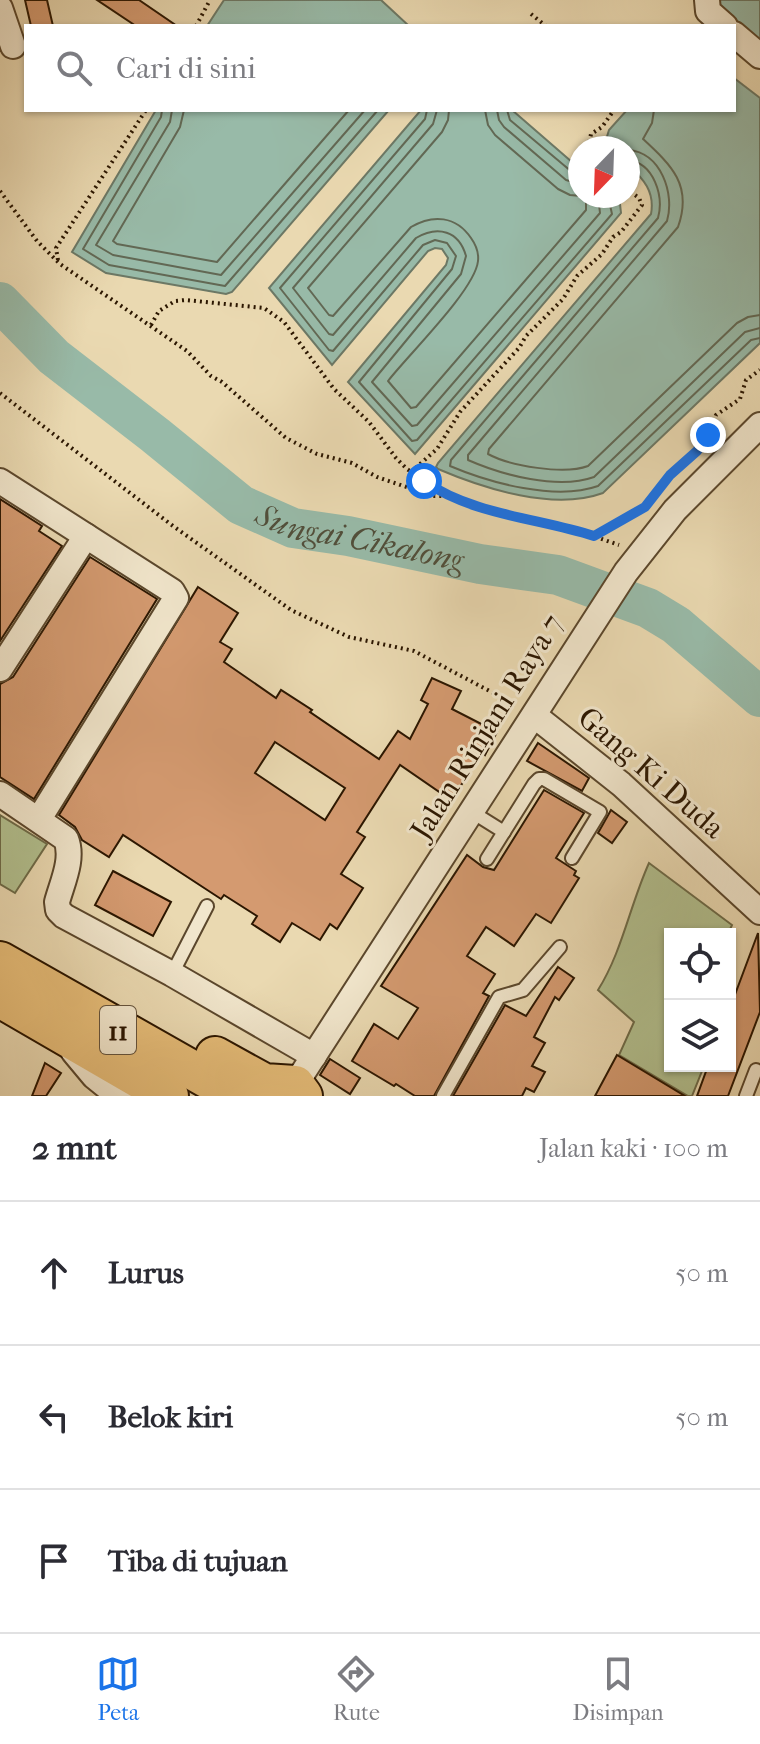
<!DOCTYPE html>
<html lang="id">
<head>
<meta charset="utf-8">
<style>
	body { margin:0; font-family:"IM FELL French Canon",serif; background:#f2f2f3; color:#2b2b33 }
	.controls { position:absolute; right:24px; bottom:24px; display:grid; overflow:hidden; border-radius:0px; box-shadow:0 2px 6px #0004 }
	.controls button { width:72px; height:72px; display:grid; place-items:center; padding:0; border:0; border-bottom:2px solid #e1e1e2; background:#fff; color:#2b2b33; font:40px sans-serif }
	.compass { position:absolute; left:568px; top:136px; width:72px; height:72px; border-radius:50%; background:#fff; box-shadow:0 2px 6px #0004; rotate:203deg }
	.stop { position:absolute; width:24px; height:24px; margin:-18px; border:6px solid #1a73e8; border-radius:50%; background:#fff }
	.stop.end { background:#1a73e8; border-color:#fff; box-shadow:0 2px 8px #0008 }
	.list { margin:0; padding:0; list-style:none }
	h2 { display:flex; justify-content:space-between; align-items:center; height:104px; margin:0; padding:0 32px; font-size:34px }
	h2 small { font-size:26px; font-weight:400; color:#7c7c81 }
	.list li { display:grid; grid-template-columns:52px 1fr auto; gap:24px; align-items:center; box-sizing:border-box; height:144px; padding:0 32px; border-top:2px solid #e1e1e2 }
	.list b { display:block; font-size:30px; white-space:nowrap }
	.list em { font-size:26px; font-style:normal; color:#7c7c81 }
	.icon { flex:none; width:44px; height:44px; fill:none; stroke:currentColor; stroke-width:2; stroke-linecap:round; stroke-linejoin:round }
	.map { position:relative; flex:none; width:760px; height:1096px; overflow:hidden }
	.search { position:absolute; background:#fff; box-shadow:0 2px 6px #0004; left:24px; right:24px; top:24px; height:88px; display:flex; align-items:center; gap:20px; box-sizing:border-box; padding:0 28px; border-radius:0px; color:#7c7c81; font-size:30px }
	.sheet { height:536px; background:#fff }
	nav { display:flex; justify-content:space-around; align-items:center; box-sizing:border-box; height:112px; border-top:2px solid #e1e1e2; background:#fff; font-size:22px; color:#7c7c81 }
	nav a { display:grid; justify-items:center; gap:4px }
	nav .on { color:#1a73e8 }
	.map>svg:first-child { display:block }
	.green { fill:#b2c08f; stroke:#6e6b48; stroke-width:2 }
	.water { fill:#98baa8; stroke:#6c7865; stroke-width:2 }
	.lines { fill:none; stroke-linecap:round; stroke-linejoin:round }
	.shore { stroke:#626854; stroke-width:2 }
	.river { stroke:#98baa8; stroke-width:40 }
	.building { fill:#d49a70; stroke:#2b1600; stroke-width:2; fill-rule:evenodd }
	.service-casing { stroke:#5b472c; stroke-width:16 }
	.minor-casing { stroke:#5b472c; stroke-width:28 }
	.tertiary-casing { stroke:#5b472c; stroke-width:34 }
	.trunk-casing { stroke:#2b1600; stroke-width:42 }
	.path { stroke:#2b1600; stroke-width:4; stroke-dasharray:2 4; stroke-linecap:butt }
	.service { stroke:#f1e6cc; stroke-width:12 }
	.minor { stroke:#f1e6cc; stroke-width:24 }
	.tertiary { stroke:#f1e6cc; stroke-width:30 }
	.trunk { stroke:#e5bc78; stroke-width:38 }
	.route { stroke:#1a73e8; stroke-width:10 }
	.labels { text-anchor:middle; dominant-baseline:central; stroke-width:6; stroke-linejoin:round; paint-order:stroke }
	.shield { fill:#f1e6cc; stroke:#66543d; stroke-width:2 }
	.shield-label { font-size:28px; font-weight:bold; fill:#2b1600 }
	.street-label { font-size:30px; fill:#2b1600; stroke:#f1e6cc }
	.water-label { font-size:32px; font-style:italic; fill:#514f3b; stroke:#f1e6cc }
</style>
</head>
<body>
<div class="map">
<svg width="760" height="1096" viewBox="0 0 760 1096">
	<rect width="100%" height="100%" fill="#ead9b1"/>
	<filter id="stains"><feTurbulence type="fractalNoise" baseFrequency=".0025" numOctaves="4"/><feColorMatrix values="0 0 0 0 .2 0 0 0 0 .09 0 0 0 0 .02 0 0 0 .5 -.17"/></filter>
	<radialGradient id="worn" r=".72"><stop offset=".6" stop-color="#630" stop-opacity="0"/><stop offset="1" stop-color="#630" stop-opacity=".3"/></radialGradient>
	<g class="green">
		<polygon points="0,815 47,844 15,893 0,884"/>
		<path d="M 649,863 L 732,925 L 728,934 L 670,934 L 670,1066 L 704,1066 L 692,1096 L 688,1096 L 619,1055 L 634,1022 L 598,990 C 622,952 630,905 649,863 Z"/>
	</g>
	<g class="water">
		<polygon points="224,0 381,0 409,26 207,26"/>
		<polygon points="715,0 760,0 760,47 724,17 728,12 721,6 717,10"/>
		<path d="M 734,78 L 760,98 L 760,343 L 603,493 C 554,511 485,489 438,469 L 436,467 L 438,463 L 651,214 C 655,192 644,179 628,165 L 628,148 L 608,148 L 605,143 L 609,130 L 627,110 L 734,110 Z"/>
		<polygon points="156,110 389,110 232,292 226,294 106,273 72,252"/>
		<polygon points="421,110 512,110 580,169 580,196 612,196 620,204 621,213 415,454 348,382 446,265 448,258 442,249 435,248 428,251 332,365 269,288"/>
	</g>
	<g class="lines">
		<g class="shore">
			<polyline points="162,110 161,117 83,249 109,265 225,286 378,110"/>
			<polyline points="172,110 170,122 96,245 113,255 221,275 365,110"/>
			<polyline points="184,110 180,127 113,241 117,244 217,262 349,110"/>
			<polyline points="427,110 425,119 280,288 329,350 333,351 423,245 435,240 447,243 456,256 452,269 359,382 412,441 417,440 612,214 608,196"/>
			<path d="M 437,110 L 433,124 L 293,288 L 329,334 L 333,335 L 416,238 C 438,225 459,231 466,256 L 461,274 L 372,382 L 412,426 L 417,425 L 600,213 L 598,196"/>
			<path d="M 449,110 L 448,120 L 442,132 L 308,288 L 329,315 L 333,316 L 411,227 C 433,214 456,216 471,238 C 476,245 479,252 478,261 C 475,290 408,355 388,381 L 411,408 L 416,407 L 586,210 L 586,199 L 582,196"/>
			<polyline points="485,110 488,125 495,135 558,189 570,195 581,196"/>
			<polyline points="497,110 499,120 504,127 566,180 580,184"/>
			<polyline points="507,110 510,120 572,172 580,174"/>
			<path d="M 654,110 L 652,123 L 643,139 C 671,165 693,185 678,227 L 489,449 L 488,454 C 510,466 564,475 588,466 L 737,323 L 748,317 L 760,315"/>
			<path d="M 628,150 C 661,152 675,194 667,221 L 468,455 L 468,460 C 502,475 558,490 594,477 L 745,332 L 760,328"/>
			<path d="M 628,160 C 654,163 664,196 658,218 L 451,460 L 450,466 C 490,483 556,501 598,486 L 751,340 L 760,338"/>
		</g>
		<path class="river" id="s1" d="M 0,302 L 54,357 L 155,435 L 241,505 L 293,528 L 348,536 L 480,564 L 558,575 L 648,608 L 676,625 L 760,697"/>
	</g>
	<g class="building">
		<polygon points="25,0 47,0 53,26 31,26"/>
		<polygon points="97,0 139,0 177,26 136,26"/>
		<polygon points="0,499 42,526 39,531 62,546 0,641"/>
		<polygon points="90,557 157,599 34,799 0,777 0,684 13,677"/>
		<path d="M 198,587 L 238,613 L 220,642 L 232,649 L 224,662 L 276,698 L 281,690 L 312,710 L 310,712 L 379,759 L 398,731 L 410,739 L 428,704 L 421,700 L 432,678 L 461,691 L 452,709 L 497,732 L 485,755 L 483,753 L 451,800 L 400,765 L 357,832 L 365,837 L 341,874 L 363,888 L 337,929 L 330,924 L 320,940 L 292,923 L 280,942 L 252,924 L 257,916 L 224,895 L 221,899 L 123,835 L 109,857 L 82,840 L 75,827 L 59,815 ZM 275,742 L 345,788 L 325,820 L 255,773 Z"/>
		<polygon points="538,743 589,778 582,791 527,761"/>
		<polygon points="544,790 584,813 556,858 576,871 574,875 579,878 551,923 536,914 514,946 486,927 467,956 495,974 483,993 489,996 434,1096 415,1096 396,1084 394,1086 352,1061 374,1024 398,1039 418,1008 381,986 467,855 483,867 494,870"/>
		<polygon points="611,810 627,822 612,843 598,833"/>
		<polygon points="113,871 171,902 153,936 95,905"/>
		<polygon points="758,933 760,1012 728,1096 697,1096 708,1066 730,1066 730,1008"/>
		<polygon points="558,967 574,978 559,1000 555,997 534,1037 545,1043 532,1066 545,1072 534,1092 526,1088 522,1096 453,1096 505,1005 526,1016"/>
		<polygon points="617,1055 685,1096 595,1096"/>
		<polygon points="330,1059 360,1078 350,1094 320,1075"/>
		<polygon points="45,1063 61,1073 46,1096 32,1096"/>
	</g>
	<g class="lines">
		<defs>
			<g id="service">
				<polyline points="472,812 504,832"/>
				<polyline points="487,859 534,784 539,779 544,779 600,812 572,858"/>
				<polyline points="172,974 207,906"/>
				<polyline points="443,1096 499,997 523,990 560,947"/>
				<polyline points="746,1096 756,1070"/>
			</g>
			<g id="minor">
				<polyline points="707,0 708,11 725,26"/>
				<polyline points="0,8 13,46"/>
				<polyline points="734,34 760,56"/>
				<polyline points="0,481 172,591 176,598 39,819"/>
				<polyline points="0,669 86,536"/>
				<polyline points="535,716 621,784 760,912"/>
				<path d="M 0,794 L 66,839 C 74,859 62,883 57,902 L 58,910 L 64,916 L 172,974 L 314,1056"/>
				<polyline points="295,1085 626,572 675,510 760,425"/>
			</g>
			<polyline id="tertiary" points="76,1050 96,1074 123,1096"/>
			<g id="trunk">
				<polyline points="0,961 238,1096"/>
				<polyline points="0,998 169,1096"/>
				<polyline points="215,1056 264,1083 295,1085 303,1096"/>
			</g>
		</defs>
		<use href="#service" class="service-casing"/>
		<use href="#minor" class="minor-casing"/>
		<use href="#tertiary" class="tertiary-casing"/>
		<use href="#trunk" class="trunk-casing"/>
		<g class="path">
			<polyline points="531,14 546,26"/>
			<polyline points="196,26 210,0"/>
			<polyline points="588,148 591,134 602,127 614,110"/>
			<polyline points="0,191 37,241 60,264 187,351 211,376 222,382 286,438 317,454 352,463 377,477 433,496 449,496 500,513 570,528 619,545"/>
			<polyline points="58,260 56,248 146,110"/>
			<polyline points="151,325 159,311 175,301 186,300 264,308 284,322 334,389 369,422 396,458 407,469 447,495"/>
			<polyline points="0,393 173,526 291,610 349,637 414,651 516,705"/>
			<polyline points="411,472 437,449 460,412 519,348 526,336 563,299 577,276 602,254 613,237 621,232 642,205 639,198 628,190"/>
			<polyline points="655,496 670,475 697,451 708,435 716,415 740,399 746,380 760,370"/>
			<polyline points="594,536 647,505"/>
		</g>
		<use href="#service" class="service"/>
		<use href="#minor" class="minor"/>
		<use href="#tertiary" class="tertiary"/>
		<use href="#trunk" class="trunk"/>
	</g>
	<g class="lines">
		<path class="route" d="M 424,481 C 473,515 538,518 594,536 L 645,507 L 670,475 L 697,451 L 708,435"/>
	</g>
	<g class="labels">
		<rect class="shield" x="100" y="1006" width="36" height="48" rx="6"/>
		<g class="shield-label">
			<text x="118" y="1030">11</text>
		</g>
		<g class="street-label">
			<text transform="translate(487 727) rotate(-58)">Jalan Rinjani Raya 7</text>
			<text transform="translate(651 773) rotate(41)">Gang Ki Duda</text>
		</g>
		<g class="water-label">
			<text stroke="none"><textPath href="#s1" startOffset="440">Sungai Cikalong</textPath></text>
		</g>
	</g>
	<rect width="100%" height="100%" filter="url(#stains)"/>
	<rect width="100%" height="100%" fill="url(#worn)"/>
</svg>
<div class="controls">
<button><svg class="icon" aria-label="locate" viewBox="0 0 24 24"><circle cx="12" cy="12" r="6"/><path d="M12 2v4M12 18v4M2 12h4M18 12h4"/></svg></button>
<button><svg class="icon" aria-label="layers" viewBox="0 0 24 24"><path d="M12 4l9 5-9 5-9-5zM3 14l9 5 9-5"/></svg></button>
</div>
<svg class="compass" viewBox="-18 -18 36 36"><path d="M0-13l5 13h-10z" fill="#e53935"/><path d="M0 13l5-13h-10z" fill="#7c7c81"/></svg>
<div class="stop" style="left:424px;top:481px"></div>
<div class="stop end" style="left:708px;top:435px"></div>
<div class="search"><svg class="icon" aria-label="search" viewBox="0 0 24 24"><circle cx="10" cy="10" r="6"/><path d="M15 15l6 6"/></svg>Cari di sini</div>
</div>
<section class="sheet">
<h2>2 mnt<small>Jalan kaki · 100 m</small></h2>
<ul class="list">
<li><svg class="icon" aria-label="ahead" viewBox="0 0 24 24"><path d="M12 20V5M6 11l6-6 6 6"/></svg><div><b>Lurus</b></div><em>50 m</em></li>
<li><svg class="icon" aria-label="left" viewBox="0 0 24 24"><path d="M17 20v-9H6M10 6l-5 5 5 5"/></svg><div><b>Belok kiri</b></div><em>50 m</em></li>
<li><svg class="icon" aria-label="arrive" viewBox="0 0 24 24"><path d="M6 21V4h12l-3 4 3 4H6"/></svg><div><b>Tiba di tujuan</b></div></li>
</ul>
</section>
<nav>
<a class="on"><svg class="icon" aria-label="map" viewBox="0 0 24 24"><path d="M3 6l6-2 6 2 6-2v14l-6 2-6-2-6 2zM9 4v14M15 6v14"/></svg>Peta</a>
<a><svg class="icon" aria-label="directions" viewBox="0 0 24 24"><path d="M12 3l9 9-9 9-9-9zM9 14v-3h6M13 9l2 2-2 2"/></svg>Rute</a>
<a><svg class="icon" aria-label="saved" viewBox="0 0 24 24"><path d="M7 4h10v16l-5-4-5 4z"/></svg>Disimpan</a>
</nav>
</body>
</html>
